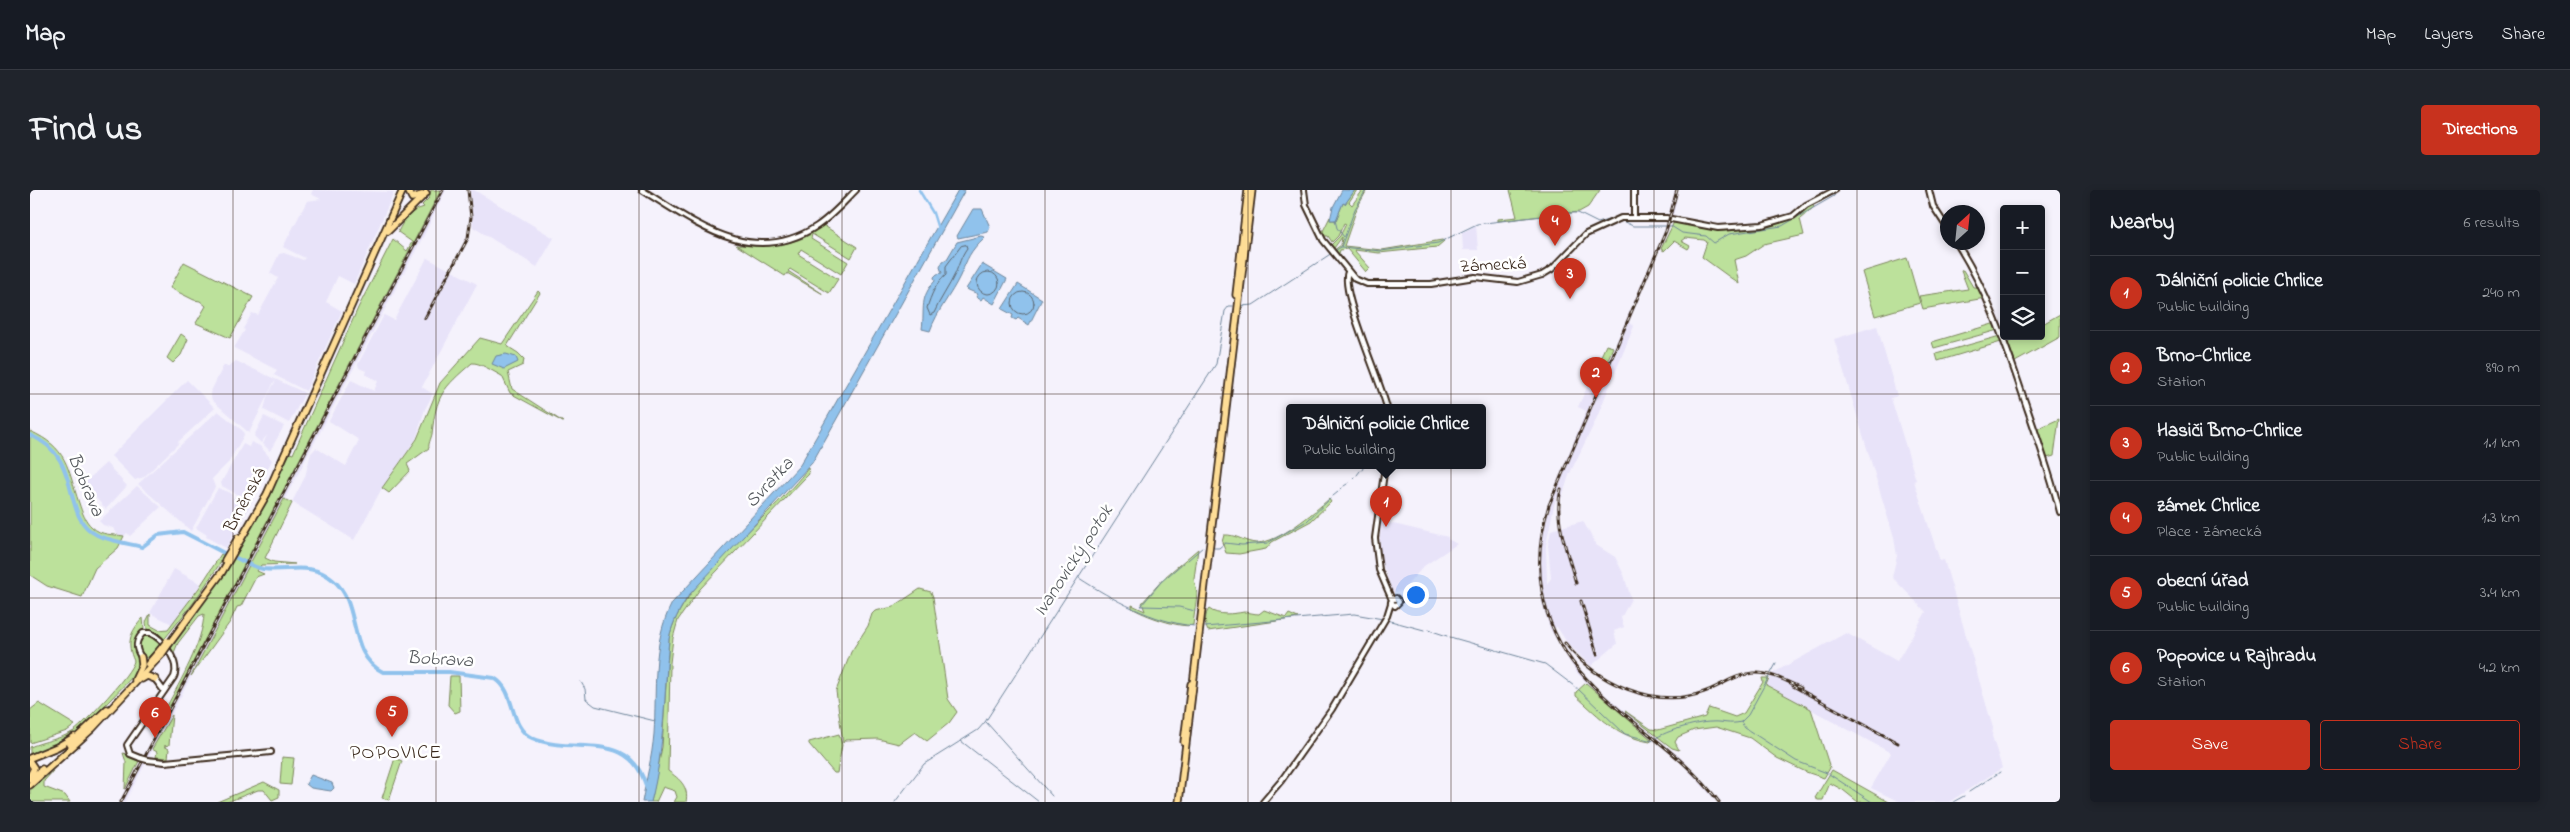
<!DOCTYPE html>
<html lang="en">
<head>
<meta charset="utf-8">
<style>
	body { margin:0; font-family:"Indie Flower",sans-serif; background:#20242c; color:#f1f3f6 }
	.controls { position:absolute; right:15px; top:15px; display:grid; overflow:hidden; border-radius:5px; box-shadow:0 2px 8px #0003 }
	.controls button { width:45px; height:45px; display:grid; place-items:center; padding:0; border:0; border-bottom:1px solid #363941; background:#171b24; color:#f1f3f6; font:25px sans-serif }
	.compass { position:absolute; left:1910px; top:15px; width:45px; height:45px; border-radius:50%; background:#171b24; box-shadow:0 2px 8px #0003; rotate:27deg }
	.you { position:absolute; left:1385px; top:404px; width:18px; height:18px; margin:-12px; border:4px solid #fff; border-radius:50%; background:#1a73e8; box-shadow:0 0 0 8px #1a73e833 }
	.badge { display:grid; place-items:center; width:32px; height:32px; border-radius:50%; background:#c8321e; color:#fff; font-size:16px; font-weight:700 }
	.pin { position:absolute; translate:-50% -41px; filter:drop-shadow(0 1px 2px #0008) }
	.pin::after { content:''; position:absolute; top:26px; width:18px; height:15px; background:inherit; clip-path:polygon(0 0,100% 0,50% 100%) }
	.popup { position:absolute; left:1256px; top:214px; width:200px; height:65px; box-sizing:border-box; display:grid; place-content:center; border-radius:5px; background:#171b24; filter:drop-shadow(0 1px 4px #0005); font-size:16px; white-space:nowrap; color:#9ea1a6 }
	.popup b { font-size:19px; color:#f1f3f6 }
	.popup::after { content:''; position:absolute; left:50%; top:100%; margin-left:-10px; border:10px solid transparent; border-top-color:#171b24 }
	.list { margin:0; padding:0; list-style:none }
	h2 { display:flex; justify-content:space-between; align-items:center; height:65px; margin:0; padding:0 20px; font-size:21px }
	h2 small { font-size:16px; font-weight:400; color:#9ea1a6 }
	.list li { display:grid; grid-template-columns:32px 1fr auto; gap:15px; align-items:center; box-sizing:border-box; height:75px; padding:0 20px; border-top:1px solid #363941 }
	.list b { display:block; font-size:19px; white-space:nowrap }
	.list p { margin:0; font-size:16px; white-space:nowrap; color:#9ea1a6 }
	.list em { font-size:16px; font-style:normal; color:#9ea1a6 }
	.actions { display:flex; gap:10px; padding:15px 20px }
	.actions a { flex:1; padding:11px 0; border:1px solid #c8321e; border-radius:5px; text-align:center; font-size:18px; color:#c8321e }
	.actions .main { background:#c8321e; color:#fff }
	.icon { flex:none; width:28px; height:28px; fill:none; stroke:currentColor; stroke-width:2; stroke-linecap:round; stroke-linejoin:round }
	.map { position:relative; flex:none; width:2030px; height:612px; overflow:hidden; border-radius:5px }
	header { display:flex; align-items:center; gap:30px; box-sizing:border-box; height:70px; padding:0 25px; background:#171b24; border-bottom:1px solid #363941 }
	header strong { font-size:24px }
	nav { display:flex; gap:28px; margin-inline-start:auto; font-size:18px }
	.intro { display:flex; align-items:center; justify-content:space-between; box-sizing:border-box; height:120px; padding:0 30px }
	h1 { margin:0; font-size:35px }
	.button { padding:12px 22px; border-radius:5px; background:#c8321e; color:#fff; font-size:18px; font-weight:700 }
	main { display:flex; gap:30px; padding:0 30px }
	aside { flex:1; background:#171b24; border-radius:5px; box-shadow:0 2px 8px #0003 }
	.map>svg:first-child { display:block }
	.built { fill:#e8e3f9 }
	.green { fill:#bce19b; stroke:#7c865c }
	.water { fill:#90c2ec; stroke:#6e859a }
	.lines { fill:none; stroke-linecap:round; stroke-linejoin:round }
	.shore { stroke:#5d6770; stroke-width:1 }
	.stream { stroke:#6e859a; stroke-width:1 }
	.canal { stroke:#90c2ec; stroke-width:2.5 }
	.river { stroke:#90c2ec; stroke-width:4 }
	.secondary-casing { stroke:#3b2a1e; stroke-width:8 }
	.highway-casing { stroke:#3b2a1e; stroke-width:9 }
	.secondary { stroke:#fff; stroke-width:4 }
	.highway { stroke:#fedd96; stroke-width:5.5 }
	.rail-casing { stroke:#3b2a1e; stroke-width:3 }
	.rail { stroke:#fff; stroke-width:1; stroke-dasharray:4; stroke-linecap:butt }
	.secondary-bridge-casing { stroke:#3b2a1e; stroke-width:8; stroke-linecap:butt }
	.highway-bridge-casing { stroke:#3b2a1e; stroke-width:9; stroke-linecap:butt }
	.secondary-bridge { stroke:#fff; stroke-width:4 }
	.highway-bridge { stroke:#fedd96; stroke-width:5.5 }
	.grid { fill:none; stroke:#3b2a1e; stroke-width:1; stroke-opacity:0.55 }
	.labels { text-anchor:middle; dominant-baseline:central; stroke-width:5; stroke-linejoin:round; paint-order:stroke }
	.street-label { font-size:18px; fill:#3b2a1e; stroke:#fff }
	.water-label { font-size:19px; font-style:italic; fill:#54585c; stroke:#fff }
	.quarter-label { font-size:20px; letter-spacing:1px; fill:#3b2a1e; stroke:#fff }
</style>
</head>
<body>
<header>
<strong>Map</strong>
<nav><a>Map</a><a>Layers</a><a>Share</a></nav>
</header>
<div class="intro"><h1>Find us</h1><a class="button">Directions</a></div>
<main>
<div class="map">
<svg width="2030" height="612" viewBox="0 0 2030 612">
	<rect width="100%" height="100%" fill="#f5f2fc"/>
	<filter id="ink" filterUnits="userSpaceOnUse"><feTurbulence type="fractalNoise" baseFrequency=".02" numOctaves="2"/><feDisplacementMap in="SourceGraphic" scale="10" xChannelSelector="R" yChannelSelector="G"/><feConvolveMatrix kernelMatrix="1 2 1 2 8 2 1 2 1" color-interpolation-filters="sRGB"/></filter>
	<g filter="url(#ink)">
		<g class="built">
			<polygon points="283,0 364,2 324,94 308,86 296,112 312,121 276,201 244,185 247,180 204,158 215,140 213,139 222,123 228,125 248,88 240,83 249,64 254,63 273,70 275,68 253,57 277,11 291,9 281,4"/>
			<polygon points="411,0 416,0 395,43 95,612 89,612"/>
			<polygon points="440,0 444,0 524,48 507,77 443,37"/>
			<polygon points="1645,0 1648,0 1644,22 1599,132 1604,136 1565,232 1539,285 1532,308 1527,307 1524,315 1516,355 1517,394 1521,388 1518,355 1521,340 1553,331 1566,355 1585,367 1594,385 1601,409 1591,428 1594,437 1584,441 1587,454 1561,476 1538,454 1527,437 1524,438 1529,449 1555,488 1651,568 1691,612 1687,612 1649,570 1572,508 1546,482 1520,439 1512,413 1508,385 1509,350 1515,322 1556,221 1548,217 1559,193 1566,196 1569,192 1635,40"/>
			<polygon points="1446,35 1448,60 1433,60 1432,43"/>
			<polygon points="397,68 447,94 392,197 403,204 395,219 386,249 352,298 324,350 262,312 275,287 281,263 286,258 316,276 329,250 299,231 321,190 344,201 348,191 335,184 336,181 329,178 328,174 354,125 364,130"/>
			<polygon points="1847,136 1867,206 1861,208 1886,290 1884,291 1910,371 1914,370 1963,538 1962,546 1972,578 1919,612 1870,612 1841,598 1861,563 1736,495 1743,483 1816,443 1867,471 1896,422 1862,387 1867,366 1864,348 1804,149"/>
			<polygon points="206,171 275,203 259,233 234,220 237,207 246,190 244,192 219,243 182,210 180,203 194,175 197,177"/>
			<polygon points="157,190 185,218 148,252 149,253 114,287 105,290 81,266"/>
			<polygon points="188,221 213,241 214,245 199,272 182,289 185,297 161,341 108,294"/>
			<polygon points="234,226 254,236 240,261 233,254 237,245 231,253 224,246"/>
			<polygon points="221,252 230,256 242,270 221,312 192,296 191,293 213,254 219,257"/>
			<polygon points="76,273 97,296 76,319 53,294"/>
			<polygon points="107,296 131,317 100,346 97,343 94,346 88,345 83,338 73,335 69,331"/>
			<polygon points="188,298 201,303 203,308 219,317 196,358 176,347 177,345 166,338"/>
			<polygon points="1351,331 1418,347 1418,349 1427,354 1394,376 1372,401 1363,402 1349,365"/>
			<polygon points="144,379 171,394 142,434 120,423"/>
		</g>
		<g class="green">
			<path d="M 401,0 L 411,0 L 139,518 L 137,516 C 150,492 173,452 174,424 L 169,426 L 148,453 L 143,465 L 140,459 C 185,396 227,333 260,263 L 263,264 L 328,118 L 363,49 L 377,61 L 382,52 L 368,42 C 374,29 380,21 394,17 L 392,15 L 399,8 Z"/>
			<polygon points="1325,0 1327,0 1319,12 1322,15 1333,0 1337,0 1327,18 1314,56 1352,60 1412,50 1414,51 1407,57 1349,63 1324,60 1340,78 1336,82 1317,59 1310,60 1308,67 1303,61 1311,55 1312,47 1304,58 1301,55 1310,46 1316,34 1314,33 1308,46 1302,52 1298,46 1294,46 1292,43 1300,27 1300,30 1306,30 1313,13 1315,14"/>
			<polygon points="1480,0 1570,0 1558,17 1549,22 1468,31 1468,29 1487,27"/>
			<polygon points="1792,8 1792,11 1783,15 1784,17 1770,29 1774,45 1734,54 1716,66 1704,70 1709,94 1672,67 1677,52 1674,50 1655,48 1651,51 1660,56 1658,59 1644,51 1634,61 1631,59 1644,32 1692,41 1732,37 1755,32"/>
			<path d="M 793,35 L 827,57 L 821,68 L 782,44 L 781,49 L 818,72 L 811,84 L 771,59 L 768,64 L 808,89 L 799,103 L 760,79 L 758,81 L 793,104 L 757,83 L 755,86 L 706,55 C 735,57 770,57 793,35 Z"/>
			<polygon points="1877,68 1890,113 1845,126 1832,82"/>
			<polygon points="154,72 223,107 200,148 166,133 176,116 170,111 164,110 140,98"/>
			<polygon points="1933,80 1943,97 1949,97 1955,108 1893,119 1889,106 1938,99 1931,81"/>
			<path d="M 508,101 L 510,103 L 477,156 L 488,163 L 494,169 L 493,175 L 478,182 L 482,199 L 533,232 L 480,203 L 472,186 C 464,182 449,172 442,173 C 413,198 406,205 402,244 C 401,249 398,254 399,258 L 377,274 L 380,281 L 360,302 L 359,303 L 352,298 L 387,249 L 410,193 L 450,148 L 472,154 Z"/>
			<polygon points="2030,124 2030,147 1985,172 1978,153 1990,146 2011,146 2011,135"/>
			<polygon points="1966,133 1968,140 1904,158 1902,152"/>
			<polygon points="151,144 158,149 151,165 143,173 137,168"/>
			<polygon points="1970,146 1971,152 1908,171 1906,164"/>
			<polygon points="1576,155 1583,157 1567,196 1559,193"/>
			<polygon points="2029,229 2024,266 2017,268 2007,239"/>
			<path d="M 0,241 C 38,258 37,277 49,313 C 52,322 55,331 62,337 C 72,346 82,344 94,346 L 88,358 L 65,378 L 52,407 L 17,396 L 0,385 Z"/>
			<path d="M 778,278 L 779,284 L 773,290 L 670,399 L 648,430 L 643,448 L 640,473 L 638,581 C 650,589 659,597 656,612 L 644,612 L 647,607 L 645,601 L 633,597 L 626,612 L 621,612 L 632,557 L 639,449 C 650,390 742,328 778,278 Z"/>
			<polygon points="254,309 262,313 235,368 244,372 265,374 231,375 227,381 234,384 226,387 211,416 207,417 200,432 161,486"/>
			<path d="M 1299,309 L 1301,312 L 1281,331 L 1242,352 L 1236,359 L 1209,364 L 1196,363 L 1192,352 L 1194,345 C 1206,344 1216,353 1227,353 C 1250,352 1283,323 1299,309 Z"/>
			<path d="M 1168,359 L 1164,389 L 1167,404 L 1163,435 C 1151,439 1113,425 1102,418 L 1102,415 L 1115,421 L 1112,413 L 1135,387 Z"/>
			<polygon points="191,364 195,366 164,412 132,452 117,439 116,432 120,424 120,435 129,440 138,439 169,398"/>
			<polygon points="890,399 901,402 903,407 918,509 927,522 919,533 897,551 885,542 869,554 848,549 815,550 813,553 806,501 821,462 838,436 842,424 845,421 863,417"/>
			<path d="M 1179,419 C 1188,426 1203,424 1214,422 C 1218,422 1224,424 1229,424 L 1234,420 L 1256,428 L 1259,424 L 1268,428 L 1178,441 C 1174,435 1175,423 1179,419 Z"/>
			<path d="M 113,428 L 114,439 L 105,454 L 110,469 L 108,481 L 50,541 L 33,553 L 0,567 L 0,557 C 14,551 31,549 44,541 C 55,533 102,483 104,471 C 96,453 100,442 113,428 Z"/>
			<polygon points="115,445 125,447 131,454 117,468 111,466 108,454"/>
			<polygon points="420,486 429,486 430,521 425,523 418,515"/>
			<polygon points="1732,488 1739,488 1736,495 1781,519 1800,578 1794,588 1776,582 1747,568 1720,548 1686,537 1664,540 1648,547 1645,552 1649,560 1642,558 1595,521 1621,539 1628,540 1675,527 1679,518 1705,527 1714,523 1733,492"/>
			<path d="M 1556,493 L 1622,550 L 1620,552 C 1586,546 1571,528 1546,506 L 1546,502 Z"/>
			<polygon points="9,513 45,535 37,541 0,553 0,520"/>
			<polygon points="142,525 139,555 134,556 139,559 138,568 126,567 127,562 122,559"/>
			<polygon points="809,544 812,555 807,583 804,583 779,554 779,552"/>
			<polygon points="93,563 110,569 95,599 96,572"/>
			<polygon points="252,567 264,568 261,595 250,594"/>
			<polygon points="365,568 372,571 359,610 352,608"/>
			<polygon points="1802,580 1859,612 1828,612 1813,600 1800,593 1793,610 1788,610 1785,608"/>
			<polygon points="23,581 14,591 14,597 35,605 40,612 0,612 0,600"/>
			<polygon points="234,592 249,600 249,607 242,610 234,600 228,600 197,612 187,612"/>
		</g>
		<g class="water">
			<path d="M 928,0 L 935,0 L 782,273 L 659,405 C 650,419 642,433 639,449 C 634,504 635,559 621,612 L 612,612 C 616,590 622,567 624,544 C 627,499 621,454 642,413 L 770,275 Z"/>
			<polygon points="1312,0 1325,0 1315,14 1313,13 1306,30 1300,30 1303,17"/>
			<polygon points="943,19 952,19 960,37 958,42 928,48 927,46"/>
			<path d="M 951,46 L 955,47 C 939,62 938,68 930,86 C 921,105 907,121 900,141 L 892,139 C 895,118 889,108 905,91 L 904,87 L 907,84 L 912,83 L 910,77 L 913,71 L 917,69 L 927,52 Z"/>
			<polygon points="952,74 977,89 964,114 953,107 951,110 946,107 948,104 936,99"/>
			<polygon points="988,94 1012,109 999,135 988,128 986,130 982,128 983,125 972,119"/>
			<polygon points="476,164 486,167 488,172 474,179 462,174 466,166"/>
			<polygon points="281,585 302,593 304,598 301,601 281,598 276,594"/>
		</g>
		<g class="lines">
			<g class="shore">
				<path d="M 936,55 L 937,58 C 931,66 929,75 925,84 C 919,97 910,109 904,123 L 900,125 L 897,118 C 901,105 906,93 916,85 L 916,76 L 931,56 Z"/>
				<circle cx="958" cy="93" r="11"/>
				<circle cx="993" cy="113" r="11"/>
			</g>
			<g class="stream">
				<polyline points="1305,30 1307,38 1314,47"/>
				<polyline points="1590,30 1603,36 1641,36 1652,43 1676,46 1684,53 1699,44 1752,36 1804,6 1807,0"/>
				<polyline points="1311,57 1351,61 1408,53 1447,34 1535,23 1548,23 1568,33 1584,28"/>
				<polyline points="1211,116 1223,115 1311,57 1325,19 1336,0"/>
				<polyline points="1332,280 1334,276"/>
				<polyline points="1327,285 1330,281"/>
				<polyline points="1322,289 1324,287"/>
				<polyline points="1319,292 1321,290"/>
				<polyline points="1314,296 1317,294"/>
				<polyline points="1310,300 1312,298"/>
				<polyline points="1303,306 1308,302"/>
				<polyline points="1277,331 1300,309"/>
				<polyline points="1239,352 1275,332"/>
				<polyline points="1184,358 1189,358 1195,353 1212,355 1238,353"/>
				<polyline points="1158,370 1173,357"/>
				<polyline points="1153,373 1131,392 1111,416 1149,417 1165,421"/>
				<path d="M 1049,388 C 1083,410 1123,432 1164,436"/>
				<polyline points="1266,429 1324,424 1353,429"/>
				<polyline points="1357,430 1394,440"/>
				<polyline points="1175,437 1265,429"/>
				<polyline points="1399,440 1417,446"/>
				<polyline points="1420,447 1515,474 1544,496"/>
				<polyline points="551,492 555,499 556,509 565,516 625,531"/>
				<polyline points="1546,498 1547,498"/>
				<path d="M 1548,499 L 1595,544 L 1622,551 C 1631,542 1667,532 1681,532 C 1692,531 1700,535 1711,532 L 1715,538 L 1766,571 L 1797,583"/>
				<polyline points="956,532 1022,606"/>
				<polyline points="1711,532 1718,525 1746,474"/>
				<polyline points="931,551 1009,612"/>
				<polyline points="1799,584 1842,612"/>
				<polyline points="1964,586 1970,582"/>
				<polyline points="1939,602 1962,587"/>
				<polyline points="865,612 894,574 948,540 955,532 1186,174 1195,121 1199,116 1203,116"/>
				<polyline points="1923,612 1934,606"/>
			</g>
			<polyline class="canal" points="889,0 903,23 908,39"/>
			<g class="river">
				<path d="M 0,245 C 55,268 29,326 67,345 C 77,350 100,354 112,357 L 128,345 L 153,342 L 196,364"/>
				<path d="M 204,367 C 213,371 223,377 233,379 C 258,382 281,371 303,390 C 332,413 316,464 353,482 L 419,482 L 464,488 C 487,501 478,537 502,548 C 545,567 600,536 617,599"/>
			</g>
			<defs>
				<g id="secondary">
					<path d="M 612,0 C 667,34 722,78 787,36 C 802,26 814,12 826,0"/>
					<polyline points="1274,0 1276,15 1293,50 1325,89 1337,94 1401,94 1445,87 1488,92 1512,85 1522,79 1556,44 1591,28 1636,28 1688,38 1732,35 1763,26 1776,15 1805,0"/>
					<polyline points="1899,0 1903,16 1918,39"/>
					<polyline points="1604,27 1604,0"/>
					<path d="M 1926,52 C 1957,101 1975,152 1993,206 C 2006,244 2020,283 2030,322"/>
					<path d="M 1318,82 C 1309,100 1351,192 1357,218"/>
					<polyline points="1361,412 1365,416 1369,412 1366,408 1362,410"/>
					<polyline points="125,489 134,501"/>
					<path d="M 110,568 L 100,564 L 97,555 L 144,487 C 150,473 134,449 120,443 L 113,443 C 105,451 105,458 111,467"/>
					<polyline points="117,570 135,572 241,562"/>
					<polyline points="1233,612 1251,591 1302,519 1357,426 1362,410 1349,380 1345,348 1355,276"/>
				</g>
				<g id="highway">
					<polyline points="378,0 382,8 392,5"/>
					<polyline points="358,41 396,3"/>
					<polyline points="1206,105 1218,0"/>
					<polyline points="195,370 208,348"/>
					<polyline points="139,454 192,382 237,304 373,0"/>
					<polyline points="118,474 130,460"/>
					<polyline points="112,489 117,486 125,489"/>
					<polyline points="105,490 112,475 111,467"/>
					<polyline points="1154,552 1161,494"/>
					<polyline points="40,554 77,519"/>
					<polyline points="0,568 27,557 44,547"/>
					<polyline points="0,572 4,578 0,586"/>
					<polyline points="0,589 12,579"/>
					<polyline points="0,595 62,539 132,464"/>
					<polyline points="1149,612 1222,0"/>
				</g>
			</defs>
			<use href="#secondary" class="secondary-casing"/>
			<use href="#highway" class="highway-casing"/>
			<use href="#secondary" class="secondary"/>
			<use href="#highway" class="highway"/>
			<defs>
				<g id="rail">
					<path d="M 1647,0 L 1636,41 L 1519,315 C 1510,343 1507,372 1512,401 C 1529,505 1632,535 1689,612"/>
					<polyline points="395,128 438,48 441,27 438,0"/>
					<path d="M 1531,299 C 1523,330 1538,363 1546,393"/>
					<polyline points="1551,411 1567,464"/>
					<path d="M 1535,453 C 1566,493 1625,520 1674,502 C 1691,496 1705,484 1724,483 C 1740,482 1756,491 1771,498"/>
					<polyline points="1763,496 1868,553"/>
					<polyline points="91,612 413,0"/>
				</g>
			</defs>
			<use href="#rail" class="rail-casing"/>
			<use href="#rail" class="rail"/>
			<defs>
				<polyline id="secondary-bridge" points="110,568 117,570"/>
				<g id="highway-bridge">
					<polyline points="130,460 137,451"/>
					<polyline points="132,464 139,454"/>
				</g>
			</defs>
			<use href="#secondary-bridge" class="secondary-bridge-casing"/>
			<use href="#highway-bridge" class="highway-bridge-casing"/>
			<use href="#secondary-bridge" class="secondary-bridge"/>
			<use href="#highway-bridge" class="highway-bridge"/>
		</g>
	</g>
	<path class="grid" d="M 203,0 L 203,612M 406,0 L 406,612M 609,0 L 609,612M 812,0 L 812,612M 1015,0 L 1015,612M 1218,0 L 1218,612M 1421,0 L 1421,612M 1624,0 L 1624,612M 1827,0 L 1827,612M 0,204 L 2030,204M 0,408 L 2030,408"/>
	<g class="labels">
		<g class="street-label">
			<text transform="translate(1463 76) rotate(-3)">Zámecká</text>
			<text transform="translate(216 310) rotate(-62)">Brněnská</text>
		</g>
		<g class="water-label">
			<text transform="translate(740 293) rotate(-47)">Svratka</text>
			<text transform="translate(55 295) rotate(67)">Bobrava</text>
			<text transform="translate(1044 371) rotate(-57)">Ivanovický potok</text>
			<text transform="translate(410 470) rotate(3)">Bobrava</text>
		</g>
		<g class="quarter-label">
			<text x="366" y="563">POPOVICE</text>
		</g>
	</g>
</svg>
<div class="controls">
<button>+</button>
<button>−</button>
<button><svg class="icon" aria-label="layers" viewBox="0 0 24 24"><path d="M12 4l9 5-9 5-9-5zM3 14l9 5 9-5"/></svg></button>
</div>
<svg class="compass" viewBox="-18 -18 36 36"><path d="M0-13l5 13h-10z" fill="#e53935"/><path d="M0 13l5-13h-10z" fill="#9ea1a6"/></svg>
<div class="you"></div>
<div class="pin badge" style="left:1356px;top:337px">1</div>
<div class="popup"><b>Dálniční policie Chrlice</b>Public building</div>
<div class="pin badge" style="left:1566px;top:208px">2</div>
<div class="pin badge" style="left:1540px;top:109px">3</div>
<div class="pin badge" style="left:1525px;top:56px">4</div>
<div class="pin badge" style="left:362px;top:547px">5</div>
<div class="pin badge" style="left:125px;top:548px">6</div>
</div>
<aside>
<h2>Nearby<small>6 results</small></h2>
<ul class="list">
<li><span class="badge">1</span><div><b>Dálniční policie Chrlice</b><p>Public building</p></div><em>240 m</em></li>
<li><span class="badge">2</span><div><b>Brno-Chrlice</b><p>Station</p></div><em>890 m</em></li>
<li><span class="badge">3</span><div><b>Hasiči Brno-Chrlice</b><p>Public building</p></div><em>1.1 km</em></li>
<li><span class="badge">4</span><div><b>zámek Chrlice</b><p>Place · Zámecká</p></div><em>1.3 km</em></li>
<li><span class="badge">5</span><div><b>obecní úřad</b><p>Public building</p></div><em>3.4 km</em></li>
<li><span class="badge">6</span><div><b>Popovice u Rajhradu</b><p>Station</p></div><em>4.2 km</em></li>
</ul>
<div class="actions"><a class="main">Save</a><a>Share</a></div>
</aside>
</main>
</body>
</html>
